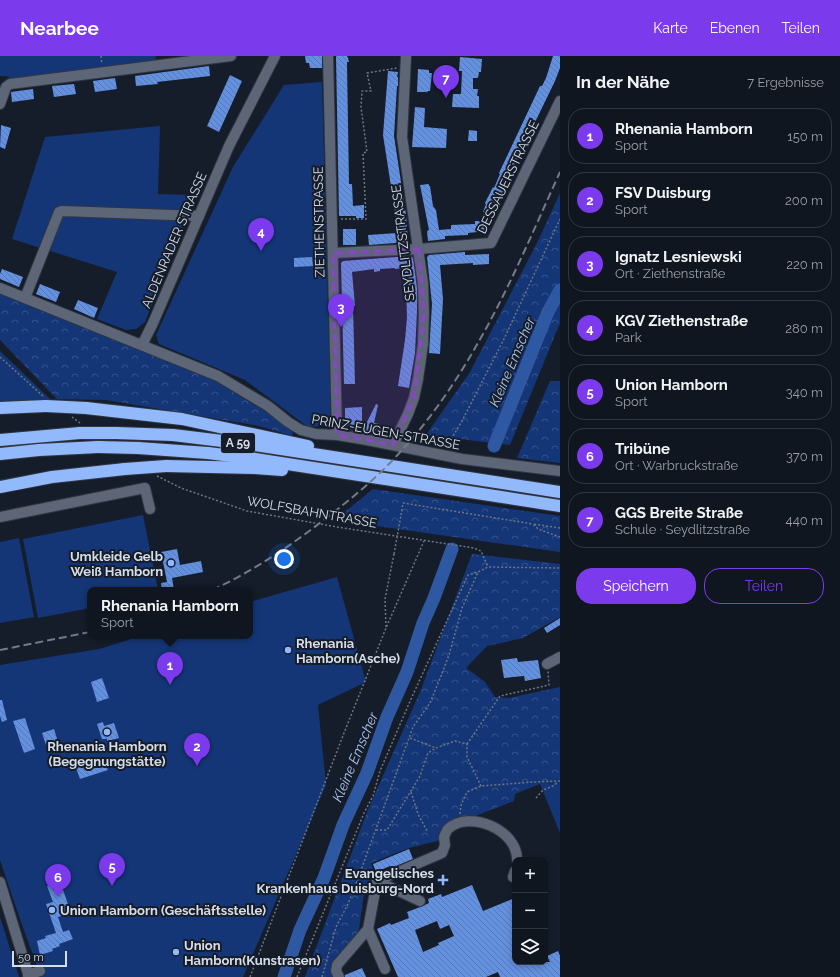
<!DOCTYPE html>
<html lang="de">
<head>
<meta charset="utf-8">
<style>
	body { margin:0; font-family:Raleway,sans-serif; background:#191f29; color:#f1f3f6 }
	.controls { position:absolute; right:12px; bottom:12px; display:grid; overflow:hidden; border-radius:8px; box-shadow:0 2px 6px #0003 }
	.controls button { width:36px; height:36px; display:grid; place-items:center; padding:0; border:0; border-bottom:1px solid #30353e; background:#101620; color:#f1f3f6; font:20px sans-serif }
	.scale { position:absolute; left:12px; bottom:10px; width:55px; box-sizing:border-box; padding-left:4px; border:2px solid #d7dde6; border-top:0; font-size:11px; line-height:14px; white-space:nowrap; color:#d7dde6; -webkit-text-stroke:3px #151d2b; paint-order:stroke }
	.you { position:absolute; left:284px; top:503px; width:14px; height:14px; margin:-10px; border:3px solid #fff; border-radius:50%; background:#1a73e8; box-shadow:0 0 0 6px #1a73e833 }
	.badge { display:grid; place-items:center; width:26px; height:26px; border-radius:50%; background:#7c3aed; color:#fff; font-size:13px; font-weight:700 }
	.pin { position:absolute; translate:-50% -33px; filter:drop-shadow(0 1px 2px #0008) }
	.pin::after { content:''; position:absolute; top:21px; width:14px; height:12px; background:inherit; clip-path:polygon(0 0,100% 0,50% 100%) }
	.popup { position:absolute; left:87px; top:531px; width:166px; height:52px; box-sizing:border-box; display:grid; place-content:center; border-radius:8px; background:#101620; filter:drop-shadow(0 1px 3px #0005); font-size:13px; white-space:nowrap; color:#9c9fa5 }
	.popup b { font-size:15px; color:#f1f3f6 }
	.popup::after { content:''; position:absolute; left:50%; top:100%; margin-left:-8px; border:8px solid transparent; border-top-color:#101620 }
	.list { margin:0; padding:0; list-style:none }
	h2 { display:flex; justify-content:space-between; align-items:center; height:52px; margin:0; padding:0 16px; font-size:17px }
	h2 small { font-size:13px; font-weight:400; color:#9c9fa5 }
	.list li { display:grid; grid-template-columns:26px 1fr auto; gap:12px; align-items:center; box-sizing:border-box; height:56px; margin:0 8px 8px; padding:0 8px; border:1px solid #30353e; border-radius:16px }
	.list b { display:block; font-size:15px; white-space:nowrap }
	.list p { margin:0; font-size:13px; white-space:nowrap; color:#9c9fa5 }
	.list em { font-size:13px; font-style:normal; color:#9c9fa5 }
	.actions { display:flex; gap:8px; padding:12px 16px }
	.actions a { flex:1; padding:9px 0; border:1px solid #7c3aed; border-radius:16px; text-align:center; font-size:14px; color:#7c3aed }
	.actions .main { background:#7c3aed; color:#fff }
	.icon { flex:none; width:22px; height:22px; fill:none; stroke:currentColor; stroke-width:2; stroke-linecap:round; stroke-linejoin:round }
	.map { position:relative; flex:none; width:560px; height:921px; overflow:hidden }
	header { display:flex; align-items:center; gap:24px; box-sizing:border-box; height:56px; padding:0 20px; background:#7c3aed; color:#fff }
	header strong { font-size:19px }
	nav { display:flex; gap:22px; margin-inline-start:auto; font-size:14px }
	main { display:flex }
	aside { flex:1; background:#101620 }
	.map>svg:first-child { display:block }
	.green { fill:#143677 }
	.forest { fill:url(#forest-crowns) }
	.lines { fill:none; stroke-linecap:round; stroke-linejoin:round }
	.river { stroke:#2f58a3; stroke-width:13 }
	.building { fill:url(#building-back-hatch); fill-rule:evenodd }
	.minor-casing { stroke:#323641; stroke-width:12 }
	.highway-casing { stroke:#323641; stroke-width:14 }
	.path { stroke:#6f7682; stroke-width:1.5; stroke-dasharray:2 2; stroke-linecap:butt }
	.minor { stroke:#5c6677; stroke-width:10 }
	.highway { stroke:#93b9fd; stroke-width:12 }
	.rail { stroke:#747b87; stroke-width:2; stroke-dasharray:8 4; stroke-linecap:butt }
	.highway-bridge-casing { stroke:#323641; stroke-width:14; stroke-linecap:butt }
	.path-bridge { stroke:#6f7682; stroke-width:1.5; stroke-dasharray:2 2; stroke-linecap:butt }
	.highway-bridge { stroke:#93b9fd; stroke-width:12 }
	.marked { fill:#8947c5; fill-opacity:0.2; stroke:#8947c5; stroke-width:3; stroke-dasharray:8 5; stroke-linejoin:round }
	.poi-dot { fill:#91b8fd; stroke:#151d2b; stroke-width:1.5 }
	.labels { text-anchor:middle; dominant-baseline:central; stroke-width:4; stroke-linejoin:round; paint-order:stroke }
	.shield { fill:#151d2b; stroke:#9da3ae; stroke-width:1 }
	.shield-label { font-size:12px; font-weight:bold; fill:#d7dde6 }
	.street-label { font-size:13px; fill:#d7dde6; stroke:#151d2b }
	.poi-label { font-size:13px; font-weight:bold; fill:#d7dde6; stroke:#151d2b; text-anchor:start }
	.water-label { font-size:14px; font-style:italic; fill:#adc5ee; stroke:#151d2b }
</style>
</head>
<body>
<header>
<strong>Nearbee</strong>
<nav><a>Karte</a><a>Ebenen</a><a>Teilen</a></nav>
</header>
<main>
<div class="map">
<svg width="560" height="921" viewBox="0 0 560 921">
	<defs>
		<pattern id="forest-crowns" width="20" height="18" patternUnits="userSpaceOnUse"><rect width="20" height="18" fill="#143677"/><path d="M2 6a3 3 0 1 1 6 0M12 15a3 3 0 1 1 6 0" fill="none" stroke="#35538a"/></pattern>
		<pattern id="building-back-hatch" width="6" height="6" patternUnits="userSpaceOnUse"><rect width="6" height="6" fill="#6490e0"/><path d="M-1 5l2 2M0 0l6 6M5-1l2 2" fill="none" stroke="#5979b2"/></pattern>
	</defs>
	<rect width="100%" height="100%" fill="#151d2b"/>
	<g class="green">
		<polygon points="0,0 156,0 154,9 14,26 7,20 0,20"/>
		<polygon points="322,26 331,369 308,371 245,324 159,288 156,279 233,111 284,29"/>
		<polygon points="160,70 158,138 194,139 145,266 136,273 126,274 97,263 117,216 12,183 45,81"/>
		<polygon points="0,295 50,343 0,346"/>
		<polygon points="143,459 158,534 90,534 90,552 38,562 23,483"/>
		<polygon points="19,482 34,561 0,567 0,486"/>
		<polygon points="337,521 366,626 318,649 326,729 243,921 41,921 21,866 0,804 0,609 99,593 141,580 250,580 250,546"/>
		<polygon points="560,727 560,777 540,728"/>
		<polygon points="0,861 19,921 0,921"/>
	</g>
	<g class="forest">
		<polygon points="560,137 560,267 510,389 426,379 470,316 538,185"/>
		<polygon points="0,236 215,325 293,372 292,380 259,370 106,344 57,343 0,284"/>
		<polygon points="550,325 560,325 560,407 517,402"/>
		<polygon points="373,433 560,460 560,496 335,464"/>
		<polygon points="472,498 560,508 560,561 523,582 487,590 466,612 485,626 495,641 509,642 560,631 560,727 540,728 515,738 514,745 442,773 439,778 441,784 409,792 371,807 373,813 371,814 374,822 369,825 365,830 359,873 357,878 334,907 334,921 305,921 367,756 420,636"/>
	</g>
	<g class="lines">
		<g class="river">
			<polyline points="494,390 548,256 560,234"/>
			<polyline points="284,921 300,874 324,822 343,769 367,717 387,661 407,616 423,567 434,542 452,493"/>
		</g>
	</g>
	<g class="building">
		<polygon points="305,0 322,0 322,12 310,12 309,7 306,7"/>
		<polygon points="336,0 347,0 348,2 349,6 347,6 347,8 349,128 352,128 353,150 364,149 364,162 356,162 356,160 339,160"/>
		<polygon points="553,0 560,0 560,12 555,25 523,91 492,160 483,156 486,148 485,147 493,131 494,132 500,118 499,117 540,30 542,30 546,22"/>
		<polygon points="460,1 482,3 481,16 479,16 478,22 473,22 473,33 478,33 477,40 479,40 479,52 452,51 453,38 461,38 462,15 459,15"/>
		<polygon points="209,10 210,20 157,26 158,28 136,30 135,20"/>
		<polygon points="418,13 429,14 429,17 432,17 430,35 428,35 427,36 417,36"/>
		<polygon points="388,15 398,16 397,21 398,21 398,30 397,30 394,80 406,159 408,186 369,189 368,179 397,177 396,169 397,169 383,79"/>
		<polygon points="230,19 242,25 219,76 207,70"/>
		<polygon points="115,22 117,33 95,36 93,25"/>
		<polygon points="74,28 76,38 54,41 52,30"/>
		<polygon points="33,33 34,43 12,46 11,36"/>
		<polygon points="415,51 425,52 424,71 447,73 446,92 412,91"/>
		<polygon points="1,69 11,72 5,93 0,91"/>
		<polygon points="469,74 477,75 477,85 468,85"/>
		<polygon points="429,128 429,130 430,130 433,150 436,154 439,174 451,173 451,169 475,168 475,165 485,165 486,175 468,177 468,179 445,180 445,183 428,185 427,175 429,174 420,129"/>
		<rect x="343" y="173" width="13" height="16"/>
		<polygon points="465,196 465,199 489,198 489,208 473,209 473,207 440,209 443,243 440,298 429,297 432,248 427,201 429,199"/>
		<polygon points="410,200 413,202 417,232 417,255 415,297 409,332 398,330 405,284 407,261 406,231 402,212 395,213 395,212 380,213 380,215 374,216 374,213 352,216 355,250 353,250 355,328 344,328 341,207 343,205"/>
		<polygon points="312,201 313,210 294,211 294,202"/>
		<polygon points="2,213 23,221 19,231 0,223 0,218"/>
		<polygon points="40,228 60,236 56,246 36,238"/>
		<polygon points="78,244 98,252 94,262 74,253"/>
		<polygon points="376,348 378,349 374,367 380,368 378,378 363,374"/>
		<polygon points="362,351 362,374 347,370 345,368 345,352"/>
		<polygon points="177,493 180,509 201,505 203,516 172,522 174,534 162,534 161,527 167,526 161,496"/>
		<polygon points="560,562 560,569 547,577 544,572"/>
		<polygon points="517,602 518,606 538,604 541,622 525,625 524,620 504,622 501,604"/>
		<polygon points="102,622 109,642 97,646 91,626"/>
		<polygon points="0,644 2,644 7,664 2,666 0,660"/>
		<polygon points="25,662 35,693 24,697 13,665"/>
		<polygon points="103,666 104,670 114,667 119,682 107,685 107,683 102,683 97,668"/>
		<polygon points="54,673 58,686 46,689 42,677"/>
		<polygon points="104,703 108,714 80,723 76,712"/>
		<polygon points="409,793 413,803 391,812 390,810 376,816 373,808"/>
		<polygon points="60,825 71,857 58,861 63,876 69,874 73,883 59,888 60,890 52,893 53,895 40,899 37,885 46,882 45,880 56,877 46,848 53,846 47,830"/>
		<path d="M 472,829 L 483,855 L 515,842 L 515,906 L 550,906 L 547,900 L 558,895 L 560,900 L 560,921 L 500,921 L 498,916 L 486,921 L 398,921 L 377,873 L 390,867 L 391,869 L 409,862 L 407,856 L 423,850 L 429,847 L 428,843 L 441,838 L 442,841 ZM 437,865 L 440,873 L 449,869 L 454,880 L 438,887 L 439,889 L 423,896 L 415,874 Z"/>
		<polygon points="362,912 366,921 345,921 345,919"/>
	</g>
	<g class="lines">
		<defs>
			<g id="minor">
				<polyline points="328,0 337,379"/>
				<polyline points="0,48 6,31 10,28 231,0"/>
				<polyline points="333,197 419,193 491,187 560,45"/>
				<polyline points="0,232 218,320 268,350 288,366 301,374 316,378 337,379 367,384 462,403 560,415"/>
				<polyline points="25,242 59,156 62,155 199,160"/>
				<polyline points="142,289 153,267 229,90 275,0"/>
				<polyline points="393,389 408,358 414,342 418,323 423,288 424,258 423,227 402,81 406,0"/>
				<polyline points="0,461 145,432 150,453"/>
				<polyline points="547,608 560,601"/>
				<polyline points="513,821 515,815"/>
				<polyline points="377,825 420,845"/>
				<polyline points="0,826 29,921"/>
				<polyline points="368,873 385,913"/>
				<polyline points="28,919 40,915"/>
				<path d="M 339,921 L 336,915 L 337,909 L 368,873 L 377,825 L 442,797 L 445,789 L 444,781 C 445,779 446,775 448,773 C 469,753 518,774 517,804"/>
			</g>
			<g id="highway">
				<polyline points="0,352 46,350"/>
				<polyline points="86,352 182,363 308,390"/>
				<polyline points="116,377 173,379 255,389 560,436"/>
				<polyline points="0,384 80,377"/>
				<polyline points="138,392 208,397 255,403 560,450"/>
				<polyline points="0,398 39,394 98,391"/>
				<polyline points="166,410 255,412 282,414"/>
				<polyline points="0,431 52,421 125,413"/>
			</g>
		</defs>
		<use href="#minor" class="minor-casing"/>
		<use href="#highway" class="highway-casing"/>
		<g class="path">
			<polyline points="101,0 102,8"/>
			<polyline points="341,163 366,163 363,97 367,96 361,51 362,35 371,35 367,17 397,12"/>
			<polyline points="0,301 44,341"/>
			<polyline points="72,361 80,367"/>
			<polyline points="447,390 462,365 503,285 560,163"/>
			<polyline points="157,420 181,432 247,455 337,471 474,492 481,495 488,511"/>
			<polyline points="401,459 403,447 533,468"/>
			<polyline points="560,472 533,468 538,473 560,481"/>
			<polyline points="386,571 385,543 394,498"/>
			<polyline points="410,682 436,692"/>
			<polyline points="467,688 500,640 549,629 548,615"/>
			<polyline points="411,736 418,758 427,775"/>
			<polyline points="536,742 543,734 553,730 558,726"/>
			<polyline points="460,758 461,749 467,736 481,730 533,726 560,725"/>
			<polyline points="376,774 387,774 420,720 428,697 436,692 455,685 467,688 467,701 481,730"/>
			<polyline points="250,921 344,677 386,572 424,485"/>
			<polyline points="297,921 364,757 373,740 380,715 411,643 468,519 478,516"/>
			<polyline points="322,921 336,871 348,848 356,828 413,671 430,647 441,620 449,599 462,552 478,516 488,511 560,512"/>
		</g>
		<use href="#minor" class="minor"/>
		<use href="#highway" class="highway"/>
		<g class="rail">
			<path d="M 212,534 C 256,514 296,486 334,456 C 352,442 370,427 386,411 C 423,374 454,330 479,285 C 510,231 534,173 560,116"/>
			<polyline points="0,594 90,576"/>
		</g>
		<defs>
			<g id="highway-bridge">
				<polyline points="46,350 86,352"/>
				<polyline points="80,377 116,377"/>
				<polyline points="98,391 138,392"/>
				<polyline points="125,413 166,410"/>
			</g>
		</defs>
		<use href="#highway-bridge" class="highway-bridge-casing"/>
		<polyline class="path-bridge" points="394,498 401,459"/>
		<use href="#highway-bridge" class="highway-bridge"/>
	</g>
	<path class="marked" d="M 419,193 L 424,258 L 414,342 L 393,389 L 337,379 L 333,197 Z"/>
	<g class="poi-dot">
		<circle cx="171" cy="507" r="4"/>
		<circle cx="288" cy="594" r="4"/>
		<circle cx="107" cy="676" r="4"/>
		<path d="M441 818h4v4h4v4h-4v4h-4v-4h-4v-4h4z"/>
		<circle cx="52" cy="854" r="4"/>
		<circle cx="176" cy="896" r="4"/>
	</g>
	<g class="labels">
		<rect class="shield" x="221" y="377" width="34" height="20" rx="3"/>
		<g class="shield-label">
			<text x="238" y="387">A 59</text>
		</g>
		<g class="street-label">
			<text transform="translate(508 121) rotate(-64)">DESSAUERSTRASSE</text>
			<text transform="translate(319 166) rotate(-91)">ZIETHENSTRASSE</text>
			<text transform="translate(174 184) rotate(-67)">ALDENRADER STRASSE</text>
			<text transform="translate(403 187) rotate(-97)">SEYDLITZSTRASSE</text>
			<text transform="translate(386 376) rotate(10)">PRINZ-EUGEN-STRASSE</text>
			<text transform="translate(312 456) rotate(10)">WOLFSBAHNTRASSE</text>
		</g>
		<g class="poi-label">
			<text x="163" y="500" text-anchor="end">Umkleide Gelb<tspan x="163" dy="15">Weiß Hamborn</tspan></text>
			<text x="296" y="587">Rhenania<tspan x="296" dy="15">Hamborn(Asche)</tspan></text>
			<text x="107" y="690" text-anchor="middle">Rhenania Hamborn<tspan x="107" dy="15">(Begegnungstätte)</tspan></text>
			<text x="434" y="817" text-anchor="end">Evangelisches<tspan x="434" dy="15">Krankenhaus Duisburg-Nord</tspan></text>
			<text x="60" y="854">Union Hamborn (Geschäftsstelle)</text>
			<text x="184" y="889">Union<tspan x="184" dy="15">Hamborn(Kunstrasen)</tspan></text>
		</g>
		<g class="water-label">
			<text transform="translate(512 306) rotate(-67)">Kleine Emscher</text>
			<text transform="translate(355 701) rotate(-67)">Kleine Emscher</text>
		</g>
	</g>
</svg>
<div class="controls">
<button>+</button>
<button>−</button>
<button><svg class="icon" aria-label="layers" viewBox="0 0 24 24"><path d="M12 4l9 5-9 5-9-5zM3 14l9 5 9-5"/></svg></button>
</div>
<div class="scale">50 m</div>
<div class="you"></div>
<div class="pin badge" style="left:170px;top:629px">1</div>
<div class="popup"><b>Rhenania Hamborn</b>Sport</div>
<div class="pin badge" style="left:197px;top:710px">2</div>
<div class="pin badge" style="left:341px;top:271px">3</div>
<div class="pin badge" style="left:261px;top:195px">4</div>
<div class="pin badge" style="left:112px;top:830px">5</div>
<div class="pin badge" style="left:58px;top:841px">6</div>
<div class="pin badge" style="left:446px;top:42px">7</div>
</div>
<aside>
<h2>In der Nähe<small>7 Ergebnisse</small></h2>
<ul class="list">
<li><span class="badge">1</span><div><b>Rhenania Hamborn</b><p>Sport</p></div><em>150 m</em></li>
<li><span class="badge">2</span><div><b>FSV Duisburg</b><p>Sport</p></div><em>200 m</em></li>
<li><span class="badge">3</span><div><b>Ignatz Lesniewski</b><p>Ort · Ziethenstraße</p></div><em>220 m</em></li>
<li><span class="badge">4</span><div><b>KGV Ziethenstraße</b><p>Park</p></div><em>280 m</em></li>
<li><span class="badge">5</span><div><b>Union Hamborn</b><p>Sport</p></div><em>340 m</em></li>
<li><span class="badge">6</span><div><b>Tribüne</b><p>Ort · Warbruckstraße</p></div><em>370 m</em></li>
<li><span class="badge">7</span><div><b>GGS Breite Straße</b><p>Schule · Seydlitzstraße</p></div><em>440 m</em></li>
</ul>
<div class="actions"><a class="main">Speichern</a><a>Teilen</a></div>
</aside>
</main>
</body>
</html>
